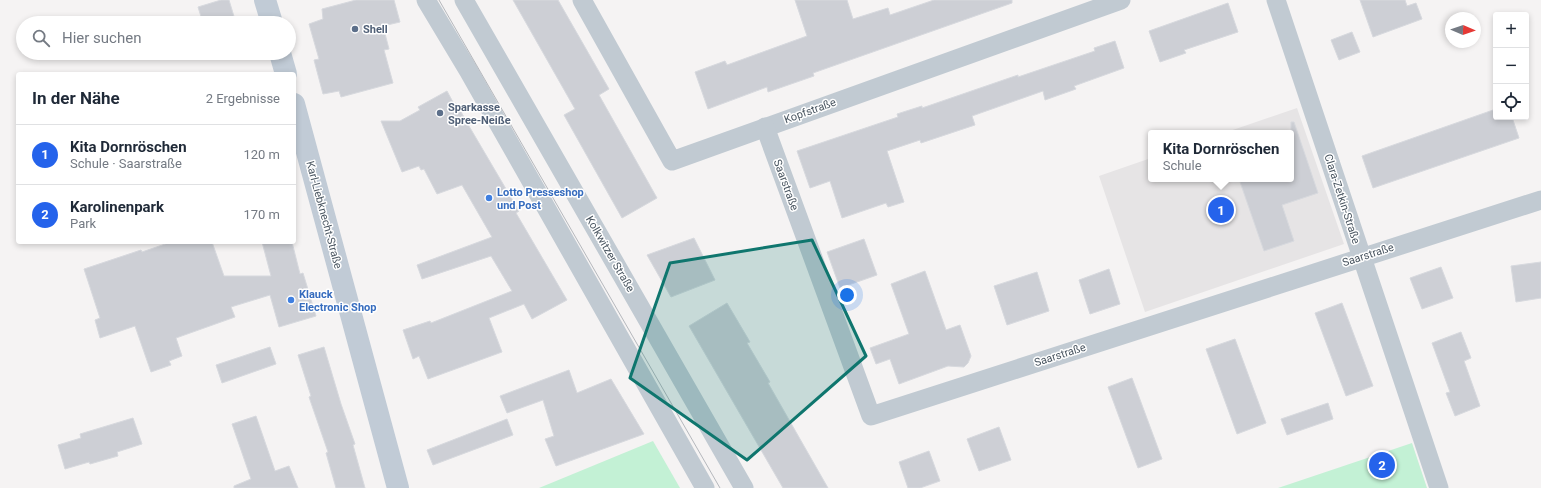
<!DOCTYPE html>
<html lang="de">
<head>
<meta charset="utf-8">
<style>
	body { margin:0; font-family:Roboto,sans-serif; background:#f2f2f3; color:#1f2937 }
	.controls { position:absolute; right:12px; top:12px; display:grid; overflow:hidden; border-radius:4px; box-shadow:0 2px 6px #0003 }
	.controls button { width:36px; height:36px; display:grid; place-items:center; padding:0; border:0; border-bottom:1px solid #e0e1e3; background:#fff; color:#1f2937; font:20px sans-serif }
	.compass { position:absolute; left:1445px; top:12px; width:36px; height:36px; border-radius:50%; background:#fff; box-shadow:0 2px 6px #0003; rotate:92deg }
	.you { position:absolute; left:847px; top:295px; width:14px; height:14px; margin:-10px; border:3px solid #fff; border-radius:50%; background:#1a73e8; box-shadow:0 0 0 6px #1a73e833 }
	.badge { display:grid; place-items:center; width:26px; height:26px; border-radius:50%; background:#2563eb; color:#fff; font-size:13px; font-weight:700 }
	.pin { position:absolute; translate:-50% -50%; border:2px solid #fff; box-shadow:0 1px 4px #0006 }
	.popup { position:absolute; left:1148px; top:130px; width:146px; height:52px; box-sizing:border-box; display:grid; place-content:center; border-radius:4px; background:#fff; filter:drop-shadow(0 1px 3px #0005); font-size:13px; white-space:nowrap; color:#747a83 }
	.popup b { font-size:15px; color:#1f2937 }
	.popup::after { content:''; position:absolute; left:50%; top:100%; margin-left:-8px; border:8px solid transparent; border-top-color:#fff }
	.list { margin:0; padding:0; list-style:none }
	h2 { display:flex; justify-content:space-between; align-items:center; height:52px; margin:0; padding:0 16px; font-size:17px }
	h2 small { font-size:13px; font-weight:400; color:#747a83 }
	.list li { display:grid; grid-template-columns:26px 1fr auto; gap:12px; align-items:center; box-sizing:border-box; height:60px; padding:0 16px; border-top:1px solid #e0e1e3 }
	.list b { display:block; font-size:15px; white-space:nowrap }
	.list p { margin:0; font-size:13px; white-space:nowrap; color:#747a83 }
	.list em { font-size:13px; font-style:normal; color:#747a83 }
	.icon { flex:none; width:22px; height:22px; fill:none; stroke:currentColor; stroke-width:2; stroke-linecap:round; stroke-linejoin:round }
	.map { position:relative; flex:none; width:1541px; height:488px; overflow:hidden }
	.search { position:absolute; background:#fff; box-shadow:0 2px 6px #0003; left:16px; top:16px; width:280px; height:44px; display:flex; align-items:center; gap:10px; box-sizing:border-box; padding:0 14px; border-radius:22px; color:#747a83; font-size:15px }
	.panel { position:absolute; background:#fff; box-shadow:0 2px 6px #0003; left:16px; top:72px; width:280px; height:172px; border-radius:4px }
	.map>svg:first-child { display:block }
	.education { fill:#e6e4e5 }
	.green { fill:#c3f1d5 }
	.building { fill:#cdcfd5; stroke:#d7d9de }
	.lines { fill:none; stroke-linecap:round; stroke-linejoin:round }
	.minor { stroke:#c1cad2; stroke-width:19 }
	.secondary { stroke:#c1cbd6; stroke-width:22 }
	.tram { stroke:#b5b8bd; stroke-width:1 }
	.marked { fill:#0f766e; fill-opacity:0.2; stroke:#0f766e; stroke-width:3; stroke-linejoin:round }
	.service-dot { fill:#5c6f8a; stroke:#fff; stroke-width:1.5 }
	.shop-dot { fill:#3f7fe0; stroke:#fff; stroke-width:1.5 }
	.labels { text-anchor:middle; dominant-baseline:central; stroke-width:3; stroke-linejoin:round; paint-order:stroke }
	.service-label { font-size:11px; font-weight:bold; fill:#4e5e75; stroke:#fff; text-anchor:start }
	.street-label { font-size:11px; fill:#4a5661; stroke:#fff }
	.shop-label { font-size:11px; font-weight:bold; fill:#366cbe; stroke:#fff; text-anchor:start }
</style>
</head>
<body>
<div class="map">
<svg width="1541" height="488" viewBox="0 0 1541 488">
	<rect width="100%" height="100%" fill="#f5f3f3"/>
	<polygon class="education" points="1297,108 1344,244 1145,312 1099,176 1151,158 1151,179 1291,179 1291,133 1224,133"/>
	<g class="green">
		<polygon points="653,441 680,488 539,488"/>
		<polygon points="1412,443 1427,488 1278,488"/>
	</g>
	<g class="building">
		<polygon points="221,0 229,0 236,23 203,23 198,7"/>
		<polygon points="356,0 394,0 400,22 383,26 389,49 384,50 393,83 341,97 339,91 323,94 314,60 319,59 309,24 323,19 322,9"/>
		<polygon points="513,0 558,0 609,89 599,95 657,198 622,218 564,115 575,109"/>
		<polygon points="795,0 847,0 853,19 888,8 890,15 934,0 1012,0 1012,3 813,73 814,76 768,92 767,87 708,109 695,72 725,61 727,65 807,36"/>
		<polygon points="1360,0 1405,0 1407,6 1416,3 1422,19 1373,37"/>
		<polygon points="1228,3 1238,32 1184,50 1186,53 1160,62 1149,31"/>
		<polygon points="1352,32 1360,52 1339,60 1331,40"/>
		<polygon points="1115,41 1124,68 1074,86 1076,89 1045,100 1043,91 972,116 975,125 921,143 920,140 887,151 904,202 888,207 886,203 842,218 830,181 810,188 797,151 898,117 897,114 922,106 922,108 1018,75 1018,77 1095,51 1094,48"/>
		<polygon points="447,91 454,104 456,103 469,126 519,211 516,213 567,300 532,319 524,304 489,318 502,352 428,379 419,356 413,359 403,330 430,321 431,323 512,291 491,256 422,279 417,265 492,237 462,185 437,194 424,169 421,170 419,166 402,172 381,121 400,121 420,110 418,107"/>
		<polygon points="1496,109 1496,117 1512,117 1519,138 1373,188 1362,156"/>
		<polygon points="1291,122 1294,122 1318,193 1282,205 1294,241 1264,251 1239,179 1291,179"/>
		<polygon points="694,238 715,280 671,297 647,255"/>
		<polygon points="864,239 877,275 840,288 827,252"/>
		<polygon points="171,242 212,242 224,276 271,276 262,242 292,242 300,274 303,273 316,316 279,327 270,295 231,307 235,317 176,338 182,356 169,361 171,365 151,372 135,326 100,338 95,320 100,318 84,269 141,250 142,252"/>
		<polygon points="1541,262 1541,298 1516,302 1511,266"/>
		<polygon points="1441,267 1453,298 1422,309 1410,278"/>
		<polygon points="1109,269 1120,304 1090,314 1079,280"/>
		<polygon points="925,271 946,330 960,325 971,356 968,363 964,367 948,366 899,384 890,359 876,364 870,348 909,334 891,284"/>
		<polygon points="1037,272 1049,311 1007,325 994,286"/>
		<polygon points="727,303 750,342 747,343 770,382 768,383 828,488 783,488 689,326"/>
		<polygon points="1342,303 1373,386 1346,396 1315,313"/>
		<polygon points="1461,332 1471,358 1464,361 1480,406 1455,416 1446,393 1450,392 1432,343"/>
		<polygon points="1235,339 1266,423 1237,434 1206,349"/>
		<polygon points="270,347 276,364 222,383 216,365"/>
		<polygon points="324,347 341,404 355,444 353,445 365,488 336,488 326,453 328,452 309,397 311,396 298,355"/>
		<polygon points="569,370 577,393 611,379 644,434 556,466 545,439 554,436 543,400 507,413 500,396"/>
		<polygon points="1132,378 1162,459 1138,468 1108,387"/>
		<polygon points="1328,403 1333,419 1287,435 1281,419"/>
		<polygon points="256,416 275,471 289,466 298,488 234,488 234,486 251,479 232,424"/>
		<polygon points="133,418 142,444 117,452 118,456 90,464 89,462 65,469 58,445 81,438 80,434"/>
		<polygon points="507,419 513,435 433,465 427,450"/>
		<polygon points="999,427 1011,460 979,471 967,439"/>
		<polygon points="929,451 940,481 920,488 908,488 899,462"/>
	</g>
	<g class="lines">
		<g class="minor">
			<polyline points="426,0 468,70 705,488"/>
			<polyline points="464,0 744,488"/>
			<polyline points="582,0 672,161 1121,0"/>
			<polyline points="1276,0 1439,488"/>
			<polyline points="765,127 871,416 1541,200"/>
		</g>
		<g class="secondary">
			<polyline points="265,0 272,23"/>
			<polyline points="280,53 286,74"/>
			<polyline points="294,104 398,488"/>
		</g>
		<polyline class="tram" points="439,0 720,488"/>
	</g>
	<path class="marked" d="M 812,240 L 866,356 L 747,460 L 630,378 L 670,263 Z"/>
	<g class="service-dot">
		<circle cx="355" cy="29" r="4"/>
		<circle cx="440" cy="113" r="4"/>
	</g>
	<g class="shop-dot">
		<circle cx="489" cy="198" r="4"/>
		<circle cx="291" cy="300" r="4"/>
	</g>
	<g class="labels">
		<g class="service-label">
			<text x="363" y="29">Shell</text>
			<text x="448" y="107">Sparkasse<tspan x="448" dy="13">Spree-Neiße</tspan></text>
		</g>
		<g class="street-label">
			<text transform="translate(810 111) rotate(-20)">Kopfstraße</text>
			<text transform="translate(786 185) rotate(70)">Saarstraße</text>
			<text transform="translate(1342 199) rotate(72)">Clara-Zetkin-Straße</text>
			<text transform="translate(324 215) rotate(75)">Karl-Liebknecht-Straße</text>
			<text transform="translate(610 254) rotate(60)">Kolkwitzer Straße</text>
			<text transform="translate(1368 255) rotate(-18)">Saarstraße</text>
			<text transform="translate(1060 355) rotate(-18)">Saarstraße</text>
		</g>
		<g class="shop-label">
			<text x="497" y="192">Lotto Presseshop<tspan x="497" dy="13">und Post</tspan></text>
			<text x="299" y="294">Klauck<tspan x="299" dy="13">Electronic Shop</tspan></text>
		</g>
	</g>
</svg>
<div class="controls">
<button>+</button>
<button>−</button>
<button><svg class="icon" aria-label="locate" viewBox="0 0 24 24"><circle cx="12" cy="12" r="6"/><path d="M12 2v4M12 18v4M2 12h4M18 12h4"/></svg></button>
</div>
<svg class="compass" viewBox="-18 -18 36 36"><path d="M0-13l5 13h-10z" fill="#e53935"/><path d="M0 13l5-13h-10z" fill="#747a83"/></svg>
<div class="you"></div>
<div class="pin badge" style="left:1221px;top:210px">1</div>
<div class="popup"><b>Kita Dornröschen</b>Schule</div>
<div class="pin badge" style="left:1382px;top:465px">2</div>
<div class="search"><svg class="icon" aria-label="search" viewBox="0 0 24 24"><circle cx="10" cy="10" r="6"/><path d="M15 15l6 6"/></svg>Hier suchen</div>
<section class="panel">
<h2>In der Nähe<small>2 Ergebnisse</small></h2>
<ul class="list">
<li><span class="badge">1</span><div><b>Kita Dornröschen</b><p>Schule · Saarstraße</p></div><em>120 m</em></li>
<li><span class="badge">2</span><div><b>Karolinenpark</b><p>Park</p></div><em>170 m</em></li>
</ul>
</section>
</div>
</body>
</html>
